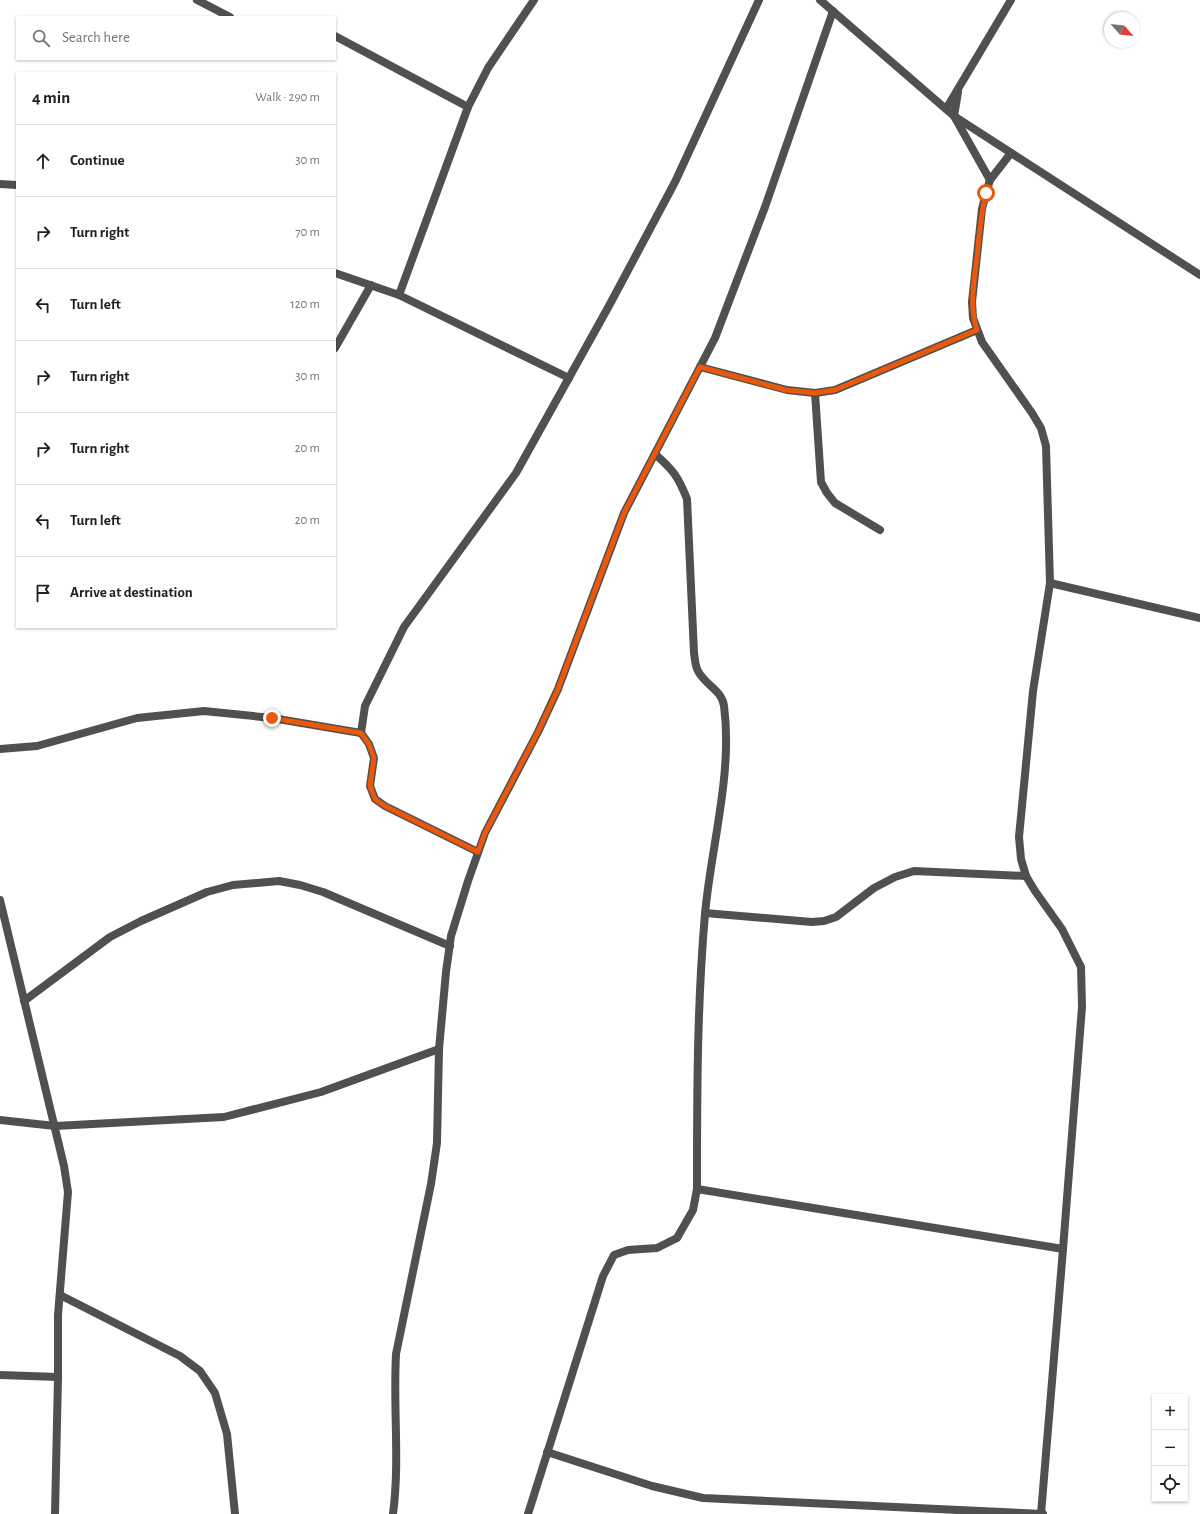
<!DOCTYPE html>
<html lang="en">
<head>
<meta charset="utf-8">
<style>
	body { margin:0; font-family:"Alegreya Sans",sans-serif; background:#f2f2f2; color:#202124 }
	.controls { position:absolute; right:12px; bottom:12px; display:grid; overflow:hidden; border-radius:0px; box-shadow:0 1px 3px #0004 }
	.controls button { width:36px; height:36px; display:grid; place-items:center; padding:0; border:0; border-bottom:1px solid #e0e0e0; background:#fff; color:#202124; font:20px sans-serif }
	.compass { position:absolute; left:1104px; top:12px; width:36px; height:36px; border-radius:50%; background:#fff; box-shadow:0 1px 3px #0004; rotate:118deg }
	.stop { position:absolute; width:12px; height:12px; margin:-9px; border:3px solid #ea580c; border-radius:50%; background:#fff }
	.stop.end { background:#ea580c; border-color:#fff; box-shadow:0 1px 4px #0008 }
	.list { margin:0; padding:0; list-style:none }
	h2 { display:flex; justify-content:space-between; align-items:center; height:52px; margin:0; padding:0 16px; font-size:17px }
	h2 small { font-size:13px; font-weight:400; color:#757577 }
	.list li { display:grid; grid-template-columns:26px 1fr auto; gap:12px; align-items:center; box-sizing:border-box; height:72px; padding:0 16px; border-top:1px solid #e0e0e0 }
	.list b { display:block; font-size:15px; white-space:nowrap }
	.list em { font-size:13px; font-style:normal; color:#757577 }
	.icon { flex:none; width:22px; height:22px; fill:none; stroke:currentColor; stroke-width:2; stroke-linecap:round; stroke-linejoin:round }
	.map { position:relative; flex:none; width:1200px; height:1514px; overflow:hidden }
	.search { position:absolute; background:#fff; box-shadow:0 1px 3px #0004; left:16px; top:16px; width:320px; height:44px; display:flex; align-items:center; gap:10px; box-sizing:border-box; padding:0 14px; border-radius:0px; color:#757577; font-size:15px }
	.panel { position:absolute; background:#fff; box-shadow:0 1px 3px #0004; left:16px; top:72px; width:320px; height:556px; border-radius:0px }
	.map>svg:first-child { display:block }
	.lines { fill:none; stroke-linecap:round; stroke-linejoin:round }
	.street { stroke:#505050; stroke-width:8 }
	.route { stroke:#ea580c; stroke-width:5 }
</style>
</head>
<body>
<div class="map">
<svg width="1200" height="1514" viewBox="0 0 1200 1514">
	<rect width="100%" height="100%" fill="#fff"/>
	<g class="lines">
		<g class="street">
			<polyline points="197,0 230,17"/>
			<polyline points="820,0 954,116 1200,275"/>
			<polyline points="335,36 468,107"/>
			<polyline points="958,92 954,116 990,180"/>
			<polyline points="946,109 1011,0"/>
			<polyline points="1011,153 990,180 986,193 982,209 972,302 973,318 982,342 1032,413 1041,428 1046,446 1050,583 1033,691 1019,837 1021,859 1026,876 1035,891 1062,929 1081,967 1082,1007 1063,1249 1041,1514"/>
			<polyline points="0,184 17,185"/>
			<polyline points="335,273 399,295 569,378"/>
			<polyline points="399,295 468,107 488,68 534,0"/>
			<polyline points="335,348 371,285"/>
			<polyline points="700,367 787,390 815,393 835,390 977,330"/>
			<polyline points="815,393 821,482 827,493 835,503 880,530"/>
			<polyline points="1050,583 1200,618"/>
			<polyline points="361,733 365,706 404,627 516,473 610,304 675,182 759,0"/>
			<polyline points="0,749 37,746 137,718 204,711 272,718 361,733 369,744 374,758 370,786 375,799 385,806 478,852"/>
			<polyline points="0,900 64,1166 68,1192 58,1315 58,1377 55,1514"/>
			<polyline points="705,913 812,922 824,921 836,917 874,888 895,877 914,871 1026,876"/>
			<polyline points="24,1001 110,937 141,921 207,892 233,885 279,881 300,885 323,892 450,946"/>
			<polyline points="0,1120 55,1126 224,1117 321,1092 439,1049"/>
			<polyline points="697,1189 1063,1249"/>
			<polyline points="60,1295 180,1356 200,1371 215,1393 227,1434 235,1514"/>
			<polyline points="0,1375 58,1377"/>
			<polyline points="547,1452 652,1486 703,1498 1043,1514"/>
			<path d="M 393,1514 C 400,1461 393,1408 396,1354 L 431,1184 L 437,1143 L 439,1049 L 446,972 L 451,936 L 468,881 L 485,833 L 538,732 L 558,689 L 624,513 L 715,338 L 765,207 L 833,11"/>
			<path d="M 528,1514 L 603,1276 L 614,1255 L 628,1250 L 657,1248 L 677,1238 L 693,1210 L 697,1189 C 697,1097 697,1005 705,914 C 711,847 733,773 724,706 C 722,690 705,685 698,671 C 695,666 695,659 694,653 L 687,499 C 678,476 673,470 655,454"/>
		</g>
	</g>
	<g class="lines">
		<path class="route" d="M 272,718 L 361,733 L 369,744 L 374,758 L 370,786 L 375,799 L 385,806 L 478,852 L 485,833 L 538,732 L 558,689 L 624,513 L 700,367 L 786,390 L 815,393 L 835,390 L 977,330 C 969,306 974,282 977,257 C 979,236 981,214 986,193"/>
	</g>
</svg>
<div class="controls">
<button>+</button>
<button>−</button>
<button><svg class="icon" aria-label="locate" viewBox="0 0 24 24"><circle cx="12" cy="12" r="6"/><path d="M12 2v4M12 18v4M2 12h4M18 12h4"/></svg></button>
</div>
<svg class="compass" viewBox="-18 -18 36 36"><path d="M0-13l5 13h-10z" fill="#e53935"/><path d="M0 13l5-13h-10z" fill="#757577"/></svg>
<div class="stop" style="left:986px;top:193px"></div>
<div class="stop end" style="left:272px;top:718px"></div>
<div class="search"><svg class="icon" aria-label="search" viewBox="0 0 24 24"><circle cx="10" cy="10" r="6"/><path d="M15 15l6 6"/></svg>Search here</div>
<section class="panel">
<h2>4 min<small>Walk · 290 m</small></h2>
<ul class="list">
<li><svg class="icon" aria-label="ahead" viewBox="0 0 24 24"><path d="M12 20V5M6 11l6-6 6 6"/></svg><div><b>Continue</b></div><em>30 m</em></li>
<li><svg class="icon" aria-label="right" viewBox="0 0 24 24"><path d="M7 20v-9h11M14 6l5 5-5 5"/></svg><div><b>Turn right</b></div><em>70 m</em></li>
<li><svg class="icon" aria-label="left" viewBox="0 0 24 24"><path d="M17 20v-9H6M10 6l-5 5 5 5"/></svg><div><b>Turn left</b></div><em>120 m</em></li>
<li><svg class="icon" aria-label="right" viewBox="0 0 24 24"><path d="M7 20v-9h11M14 6l5 5-5 5"/></svg><div><b>Turn right</b></div><em>30 m</em></li>
<li><svg class="icon" aria-label="right" viewBox="0 0 24 24"><path d="M7 20v-9h11M14 6l5 5-5 5"/></svg><div><b>Turn right</b></div><em>20 m</em></li>
<li><svg class="icon" aria-label="left" viewBox="0 0 24 24"><path d="M17 20v-9H6M10 6l-5 5 5 5"/></svg><div><b>Turn left</b></div><em>20 m</em></li>
<li><svg class="icon" aria-label="arrive" viewBox="0 0 24 24"><path d="M6 21V4h12l-3 4 3 4H6"/></svg><div><b>Arrive at destination</b></div></li>
</ul>
</section>
</div>
</body>
</html>
